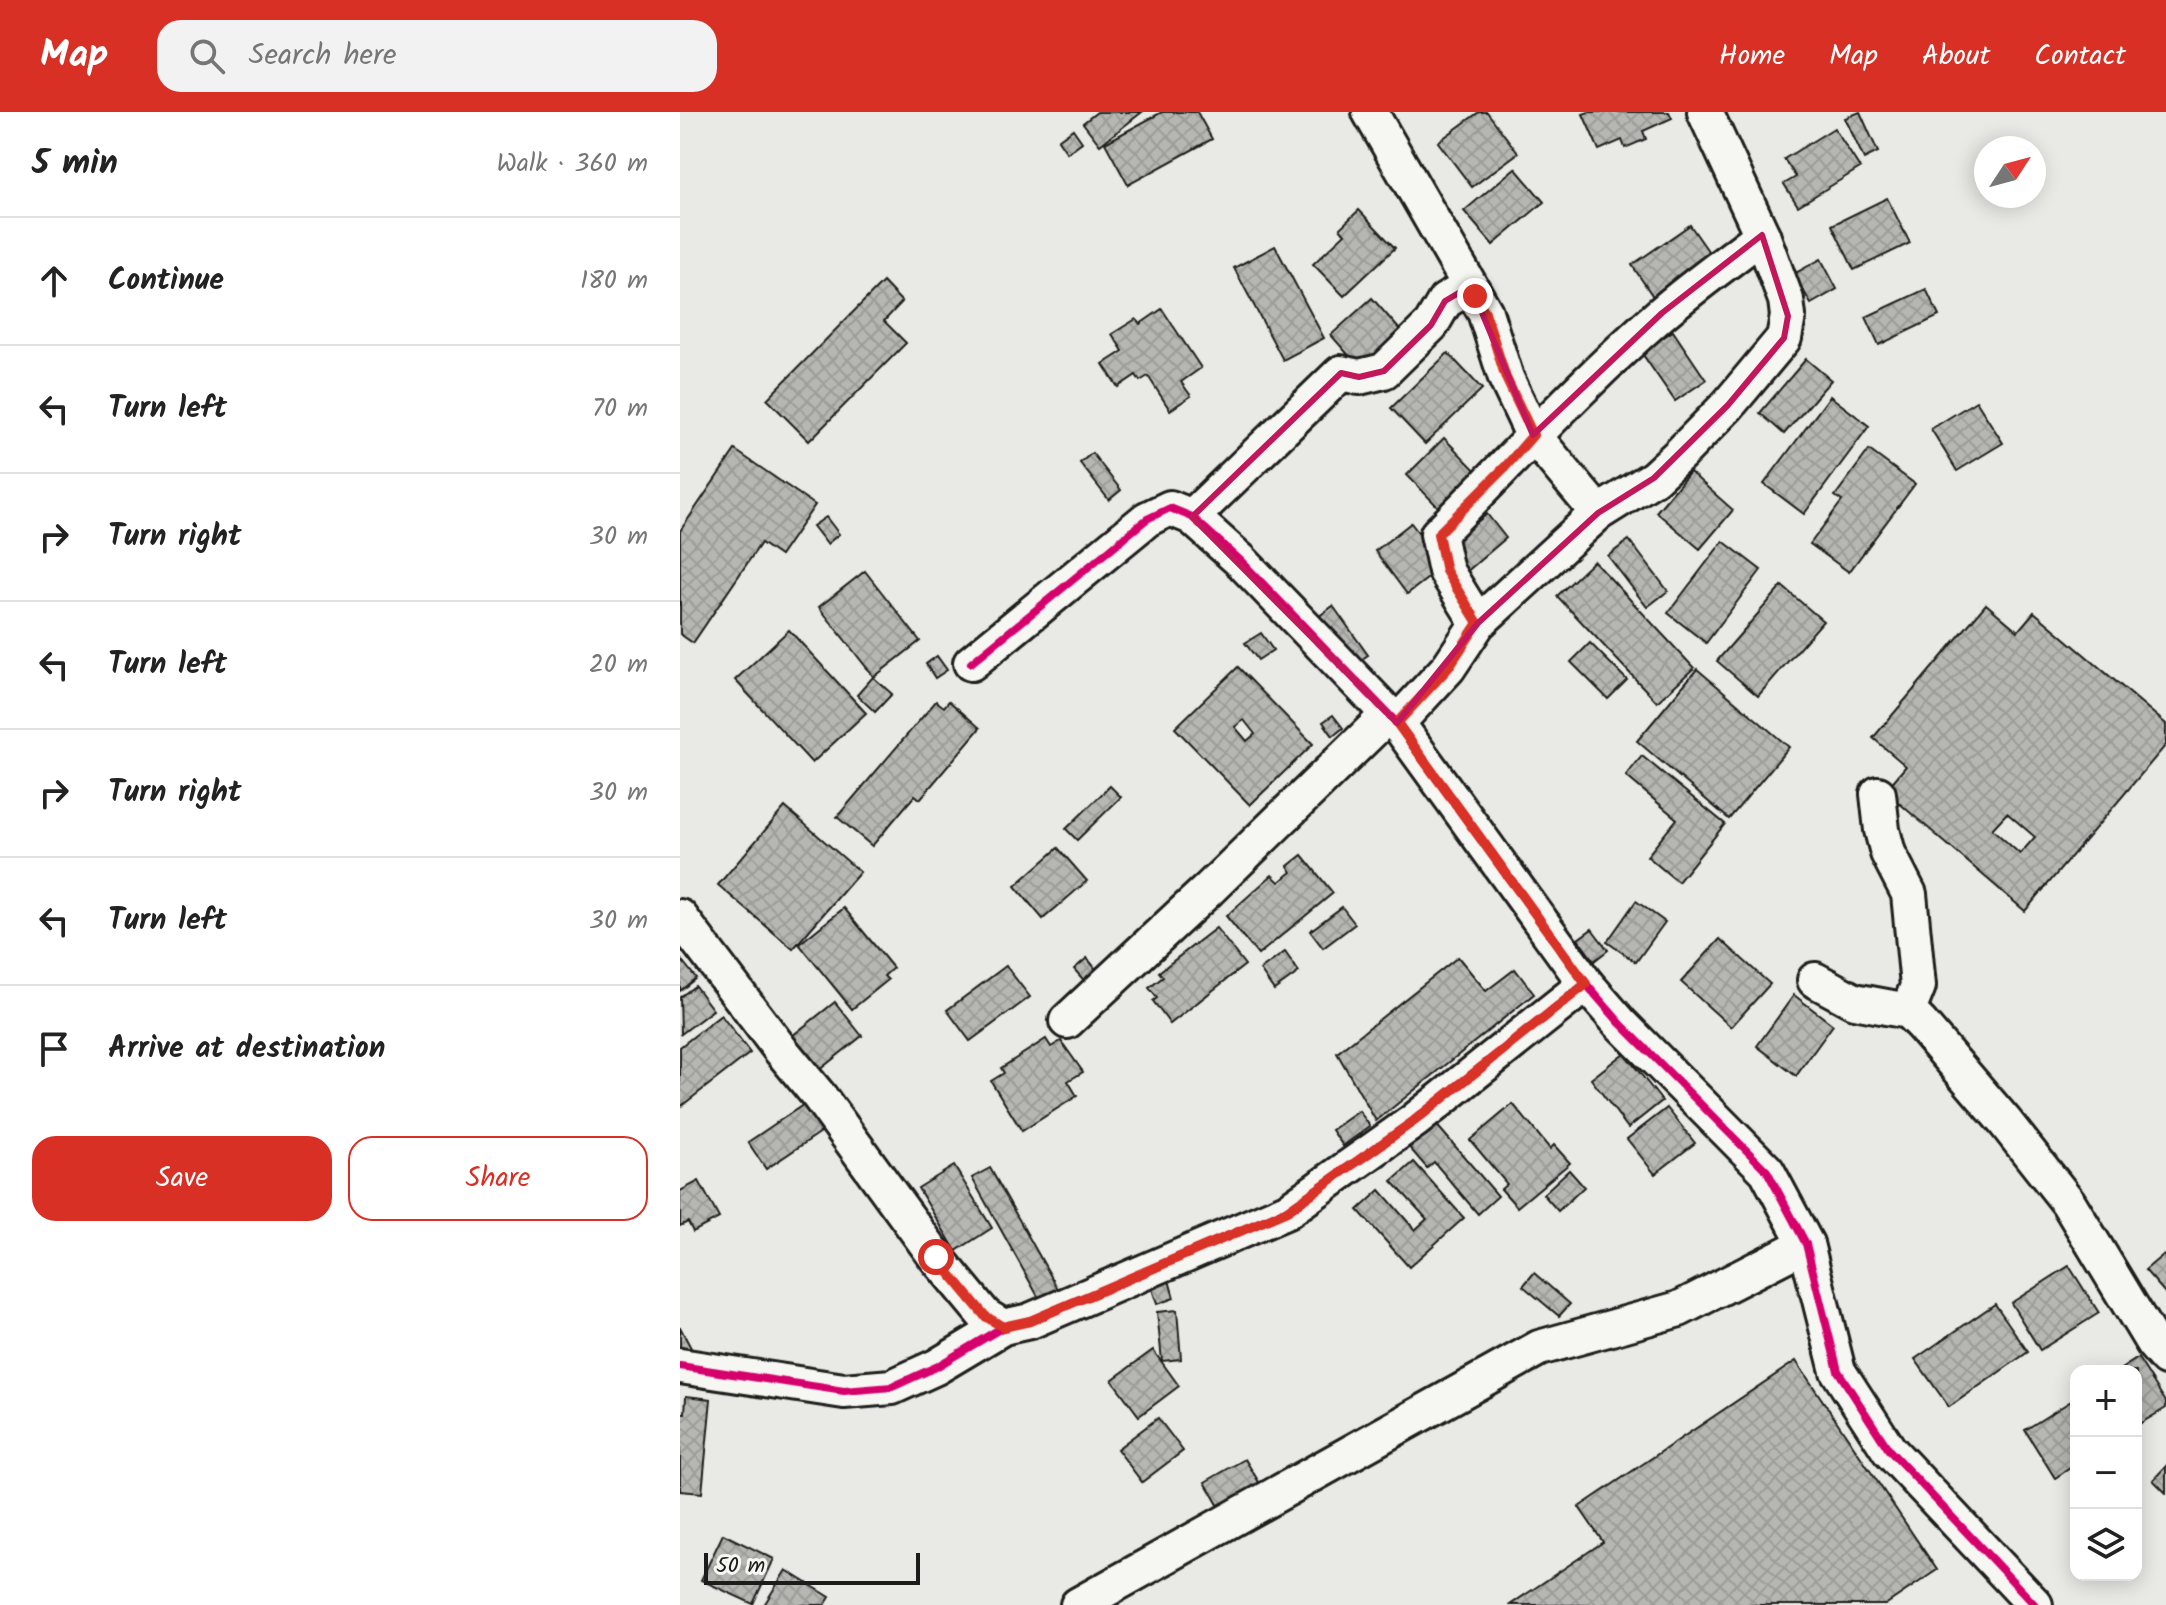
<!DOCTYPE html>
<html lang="en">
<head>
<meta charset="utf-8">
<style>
	body { margin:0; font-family:Kalam,sans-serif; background:#f2f2f2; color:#222 }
	.controls { position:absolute; right:24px; bottom:24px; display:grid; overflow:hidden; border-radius:16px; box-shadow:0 4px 20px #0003 }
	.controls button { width:72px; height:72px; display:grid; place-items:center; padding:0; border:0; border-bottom:2px solid #e0e0e0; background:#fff; color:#222; font:40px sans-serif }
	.compass { position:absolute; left:1294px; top:24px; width:72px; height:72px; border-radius:50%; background:#fff; box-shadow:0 4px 20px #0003; rotate:54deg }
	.scale { position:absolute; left:24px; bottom:20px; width:216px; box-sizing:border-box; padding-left:8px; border:4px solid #1c1c1c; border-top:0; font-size:22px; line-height:28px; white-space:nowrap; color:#1c1c1c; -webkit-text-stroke:6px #f6f6f2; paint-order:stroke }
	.stop { position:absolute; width:24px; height:24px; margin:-18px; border:6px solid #d93025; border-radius:50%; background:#fff }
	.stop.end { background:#d93025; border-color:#fff; box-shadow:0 2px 8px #0008 }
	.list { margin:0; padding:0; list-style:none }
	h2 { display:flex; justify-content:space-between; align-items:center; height:104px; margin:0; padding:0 32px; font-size:34px }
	h2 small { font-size:26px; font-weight:400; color:#767676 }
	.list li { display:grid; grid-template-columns:52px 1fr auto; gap:24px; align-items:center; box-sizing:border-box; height:128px; padding:0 32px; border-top:2px solid #e0e0e0 }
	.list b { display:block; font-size:30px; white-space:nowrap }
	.list em { font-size:26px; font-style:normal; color:#767676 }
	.actions { display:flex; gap:16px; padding:24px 32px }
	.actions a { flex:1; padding:18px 0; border:2px solid #d93025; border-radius:24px; text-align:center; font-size:28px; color:#d93025 }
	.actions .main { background:#d93025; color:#fff }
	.icon { flex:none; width:44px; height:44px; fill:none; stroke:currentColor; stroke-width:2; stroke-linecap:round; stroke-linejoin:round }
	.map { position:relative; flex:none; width:1486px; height:1493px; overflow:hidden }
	header { display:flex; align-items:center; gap:48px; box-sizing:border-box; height:112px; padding:0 40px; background:#d93025; color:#fff }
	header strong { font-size:38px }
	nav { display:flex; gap:44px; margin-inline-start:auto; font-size:28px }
	.search { width:560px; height:72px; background:#f2f2f2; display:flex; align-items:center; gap:20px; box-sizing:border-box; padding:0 28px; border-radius:24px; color:#767676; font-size:30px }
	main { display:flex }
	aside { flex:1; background:#fff }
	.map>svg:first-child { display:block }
	.building { fill:url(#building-cross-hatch); stroke:#1c1c1c; stroke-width:2; fill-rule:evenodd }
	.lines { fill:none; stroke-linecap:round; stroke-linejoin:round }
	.minor-casing { stroke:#1c1c1c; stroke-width:40 }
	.minor { stroke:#f6f6f2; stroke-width:34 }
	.cycleway-casing { stroke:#f6f6f2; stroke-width:13 }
	.cycleway { stroke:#d6006c; stroke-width:8 }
	.route { stroke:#d93025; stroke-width:10 }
	.marked { fill:none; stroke:#c2185b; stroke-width:6; stroke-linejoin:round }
</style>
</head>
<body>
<header>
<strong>Map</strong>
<div class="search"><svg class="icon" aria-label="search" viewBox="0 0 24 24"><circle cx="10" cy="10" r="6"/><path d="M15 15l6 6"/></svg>Search here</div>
<nav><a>Home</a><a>Map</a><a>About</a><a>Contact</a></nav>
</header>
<main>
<aside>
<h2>5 min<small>Walk · 360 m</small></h2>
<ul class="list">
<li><svg class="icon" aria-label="ahead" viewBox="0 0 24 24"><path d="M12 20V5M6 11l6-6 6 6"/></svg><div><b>Continue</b></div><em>180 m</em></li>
<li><svg class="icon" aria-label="left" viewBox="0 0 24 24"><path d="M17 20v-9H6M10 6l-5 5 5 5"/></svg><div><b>Turn left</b></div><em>70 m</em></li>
<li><svg class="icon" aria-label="right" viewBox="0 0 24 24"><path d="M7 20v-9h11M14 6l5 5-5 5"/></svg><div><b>Turn right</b></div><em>30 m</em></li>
<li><svg class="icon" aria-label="left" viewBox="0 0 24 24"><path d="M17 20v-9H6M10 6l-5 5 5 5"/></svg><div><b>Turn left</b></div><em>20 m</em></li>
<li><svg class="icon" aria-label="right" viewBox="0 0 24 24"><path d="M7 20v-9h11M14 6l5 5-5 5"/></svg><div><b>Turn right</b></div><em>30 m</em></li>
<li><svg class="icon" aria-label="left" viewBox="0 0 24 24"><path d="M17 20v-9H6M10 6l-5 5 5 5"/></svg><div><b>Turn left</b></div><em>30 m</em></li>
<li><svg class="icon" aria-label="arrive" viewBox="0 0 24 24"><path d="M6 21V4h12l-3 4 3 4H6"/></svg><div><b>Arrive at destination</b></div></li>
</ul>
<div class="actions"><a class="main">Save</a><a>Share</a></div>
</aside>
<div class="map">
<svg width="1486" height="1493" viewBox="0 0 1486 1493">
	<defs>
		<pattern id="building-cross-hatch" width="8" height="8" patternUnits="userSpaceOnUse" patternTransform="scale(2)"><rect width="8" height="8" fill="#b6b6b3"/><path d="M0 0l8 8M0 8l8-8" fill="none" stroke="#9c9c99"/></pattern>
	</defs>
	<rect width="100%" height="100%" fill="#e9e9e5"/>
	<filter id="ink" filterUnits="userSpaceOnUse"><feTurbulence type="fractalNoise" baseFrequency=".0125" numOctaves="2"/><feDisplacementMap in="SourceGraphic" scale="16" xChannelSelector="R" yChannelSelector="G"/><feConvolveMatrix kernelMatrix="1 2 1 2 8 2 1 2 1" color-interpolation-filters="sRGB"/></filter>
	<g filter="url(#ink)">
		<g class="building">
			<polygon points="417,0 462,0 420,33 403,11"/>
			<polygon points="482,0 517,0 532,27 448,73 425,31"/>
			<polygon points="799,0 807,0 838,41 792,75 758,30"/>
			<polygon points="909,0 989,0 992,6 963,19 966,27 945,36 942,28 919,38 903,2"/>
			<polygon points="1180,0 1198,40 1184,47 1165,6"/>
			<polygon points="1154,16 1180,56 1118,94 1104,72 1116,65 1104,47"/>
			<polygon points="393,17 402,30 387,41 378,28"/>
			<polygon points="835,56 864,90 813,133 784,99"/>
			<polygon points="1207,86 1230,131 1174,158 1152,113"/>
			<polygon points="679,98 715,136 664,184 633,152 665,122 660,116"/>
			<polygon points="1010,113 1035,149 976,189 952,153"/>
			<polygon points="595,134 644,226 603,248 554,156"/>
			<polygon points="1141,147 1157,177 1131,192 1114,162"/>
			<polygon points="203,170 222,190 204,209 226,231 129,329 87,287"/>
			<polygon points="1246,177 1259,204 1199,233 1186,205"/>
			<polygon points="692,186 727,226 686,263 651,223"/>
			<polygon points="482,197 521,256 501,270 511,284 490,298 468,264 460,269 456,263 438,275 423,252 443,239 432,222 456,207 460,212"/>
			<polygon points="993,219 1026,268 995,289 961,240"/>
			<polygon points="768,241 802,277 745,332 711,296"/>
			<polygon points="1126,247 1151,268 1104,322 1080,301"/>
			<polygon points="1150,284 1189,314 1124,402 1084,372"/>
			<polygon points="1296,289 1323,331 1277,359 1251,317"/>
			<polygon points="764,326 801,364 764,401 727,363"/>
			<polygon points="55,338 135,393 100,444 81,431 13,531 0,522 0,419"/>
			<polygon points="1189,338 1235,372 1169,460 1130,432 1162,389 1155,384"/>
			<polygon points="412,341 441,378 429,388 400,351"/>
			<polygon points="1010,360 1053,398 1020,437 976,400"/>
			<polygon points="807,402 826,426 785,461 765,436"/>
			<polygon points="146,405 159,422 147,432 133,414"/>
			<polygon points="731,411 764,454 727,482 695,439"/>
			<polygon points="949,428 988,479 967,495 928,444"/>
			<polygon points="1043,429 1081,458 1026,531 988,501"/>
			<polygon points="914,449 1014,556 977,590 877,484"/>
			<polygon points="185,459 240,529 194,565 139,495"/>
			<polygon points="1102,474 1143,509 1078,584 1037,549"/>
			<path d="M 1306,492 L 1338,519 L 1354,500 L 1486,612 L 1486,633 L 1345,799 L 1205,679 L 1226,654 L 1193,626 ZM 1327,701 L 1355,725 L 1340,742 L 1312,717 Z"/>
			<polygon points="653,494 688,543 669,556 634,508"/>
			<polygon points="109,518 186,601 132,651 55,568"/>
			<polygon points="581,521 593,538 578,548 565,531"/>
			<polygon points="910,531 947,568 928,587 891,550"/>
			<polygon points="257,544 267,558 255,566 246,552"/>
			<path d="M 558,555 L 633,632 L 570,693 L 495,616 ZM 564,608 L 575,622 L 567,629 L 555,615 Z"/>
			<polygon points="1017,557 1109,635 1049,707 957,629"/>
			<polygon points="193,565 212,582 195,600 177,583"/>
			<polygon points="256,589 264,595 269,589 300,616 240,687 235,683 192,734 157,705"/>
			<polygon points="653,603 663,616 653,624 643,610"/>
			<polygon points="962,644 1045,712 998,770 967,744 997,707 946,664"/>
			<polygon points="430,674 441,685 397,728 386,717"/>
			<polygon points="105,695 180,760 113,837 38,773"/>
			<polygon points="378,736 407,769 363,807 335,774"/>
			<polygon points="622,743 653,781 578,843 546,804 592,763 599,770 612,760 608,754"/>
			<polygon points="956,789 985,810 956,850 927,830"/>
			<polygon points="662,795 675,812 643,836 630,819"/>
			<polygon points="164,796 213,856 204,864 208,868 172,897 119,832"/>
			<polygon points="536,816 565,853 490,912 473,889 477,886 469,876 483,865 479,860"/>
			<polygon points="912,817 928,838 914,849 898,827"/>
			<polygon points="1040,827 1090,872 1051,915 1001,870"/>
			<polygon points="605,840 619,860 594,878 580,858"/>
			<polygon points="778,845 806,879 835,857 854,882 696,1009 657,941"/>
			<polygon points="0,846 16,866 0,879"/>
			<polygon points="407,846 420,862 407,872 394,857"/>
			<polygon points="326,854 350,885 290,929 267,898"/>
			<polygon points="15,874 33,898 1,922 0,885"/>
			<polygon points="1114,883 1153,913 1116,964 1077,934"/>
			<polygon points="155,890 182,924 139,958 112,924"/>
			<polygon points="41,903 70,941 0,995 0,935"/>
			<polygon points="366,927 371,935 381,929 403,960 388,969 397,984 342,1019 311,969 324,961 321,956"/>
			<polygon points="944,941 982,989 948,1016 911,967"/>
			<polygon points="126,991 144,1018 86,1057 68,1030"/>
			<polygon points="833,992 870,1037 874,1033 890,1051 837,1095 821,1077 827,1072 790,1028"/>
			<polygon points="987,996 1015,1031 975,1062 947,1027"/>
			<polygon points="679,999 690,1014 663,1034 652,1018"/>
			<polygon points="755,1011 818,1084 798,1102 754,1050 747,1056 728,1034"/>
			<polygon points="734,1050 784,1106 729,1155 678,1098 700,1078 735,1118 747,1107 712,1069"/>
			<polygon points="274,1054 312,1116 276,1139 238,1076"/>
			<polygon points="310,1056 378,1177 360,1188 292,1066"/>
			<polygon points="889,1058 904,1075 878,1099 863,1082"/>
			<polygon points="19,1069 39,1106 13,1120 8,1110 0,1114 0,1079"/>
			<polygon points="1483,1143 1486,1147 1486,1182 1465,1158"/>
			<polygon points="1389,1154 1419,1201 1360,1238 1331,1191"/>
			<polygon points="854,1161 890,1192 879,1204 843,1174"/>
			<polygon points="489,1168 494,1186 477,1192 471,1174"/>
			<polygon points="1315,1192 1348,1240 1269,1295 1235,1247"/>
			<polygon points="497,1198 501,1247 482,1249 477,1200"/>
			<polygon points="0,1215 11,1236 0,1241"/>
			<polygon points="473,1238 499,1274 459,1304 432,1268"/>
			<polygon points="1458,1246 1486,1290 1486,1296 1456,1314 1456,1259 1438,1259"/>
			<polygon points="1116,1249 1257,1458 1205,1493 830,1493 923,1430 899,1395"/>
			<polygon points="6,1284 31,1287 22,1381 0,1379 0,1301 5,1301"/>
			<polygon points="1396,1286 1396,1352 1375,1366 1345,1318"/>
			<polygon points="478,1306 503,1339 462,1370 437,1337"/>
			<polygon points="565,1347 580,1372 540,1396 525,1370"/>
			<polygon points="1486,1354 1486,1381 1473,1368"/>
			<polygon points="43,1422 94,1447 73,1492 21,1468"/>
			<polygon points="106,1458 150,1485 145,1493 84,1493"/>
		</g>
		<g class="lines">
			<defs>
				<g id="minor">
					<polyline points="690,0 805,200 826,266 853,323 918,401"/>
					<polyline points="512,405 661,261 679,265 704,259 751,213 765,189 782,179 795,184"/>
					<path d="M 798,511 L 766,459 L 758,422 C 832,348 902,271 981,202 C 1013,174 1049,149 1082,123"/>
					<polyline points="291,551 467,407 490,396 512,405 561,449 717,611 906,872 940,911 1087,1059 1126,1132 1158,1259 1209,1338 1355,1493"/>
					<polyline points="717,611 768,556 798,511 918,401 974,366 1000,342 1048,293 1104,226 1108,204 1106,188 1082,123 1025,0"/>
					<polyline points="1198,682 1202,718 1208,741 1229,782 1238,874 1228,899"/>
					<polyline points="0,805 100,937 139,984 256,1145 305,1204 323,1215"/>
					<polyline points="1135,868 1174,889 1228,899 1241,912 1325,1010 1388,1090 1473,1231 1486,1246"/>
					<polyline points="387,909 529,777 709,602"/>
					<polyline points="0,1254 164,1279 212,1275 256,1255 323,1215 350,1209 607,1099 734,1009 906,872"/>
					<polyline points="398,1493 859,1236 999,1197 1126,1132"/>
				</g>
			</defs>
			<use href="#minor" class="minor-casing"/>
			<use href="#minor" class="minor"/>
			<defs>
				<g id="cycleway">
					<polyline points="291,551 467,407 490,396 512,405 561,449 717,611 906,872 940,911 1087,1059 1126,1132 1158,1259 1209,1338 1355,1493"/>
					<polyline points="0,1254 164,1279 212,1275 256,1255 323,1215 350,1209 607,1099 734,1009 906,872"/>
				</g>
			</defs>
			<use href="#cycleway" class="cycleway-casing"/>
			<use href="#cycleway" class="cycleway"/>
		</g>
	</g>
	<g class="lines" filter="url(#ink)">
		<polyline class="route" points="256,1145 305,1204 323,1215 350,1209 607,1099 734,1009 906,872 717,611 768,556 798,511 766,459 758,422 826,354 853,323 826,266 805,200 795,184"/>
	</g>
	<path class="marked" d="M 1082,123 L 1108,204 L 1104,226 L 1048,293 L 974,366 L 918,401 L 798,511 L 717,611 L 512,405 L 661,261 L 679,265 L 704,259 L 751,213 L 765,189 L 782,179 L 795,184 L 853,323 L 982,201 Z"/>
</svg>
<div class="controls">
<button>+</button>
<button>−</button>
<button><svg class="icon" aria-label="layers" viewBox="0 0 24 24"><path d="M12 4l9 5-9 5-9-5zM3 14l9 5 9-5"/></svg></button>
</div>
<svg class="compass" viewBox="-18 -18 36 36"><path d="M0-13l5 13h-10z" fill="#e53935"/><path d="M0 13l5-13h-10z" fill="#767676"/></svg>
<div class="scale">50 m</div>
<div class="stop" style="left:256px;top:1145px"></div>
<div class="stop end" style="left:795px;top:184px"></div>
</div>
</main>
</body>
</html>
